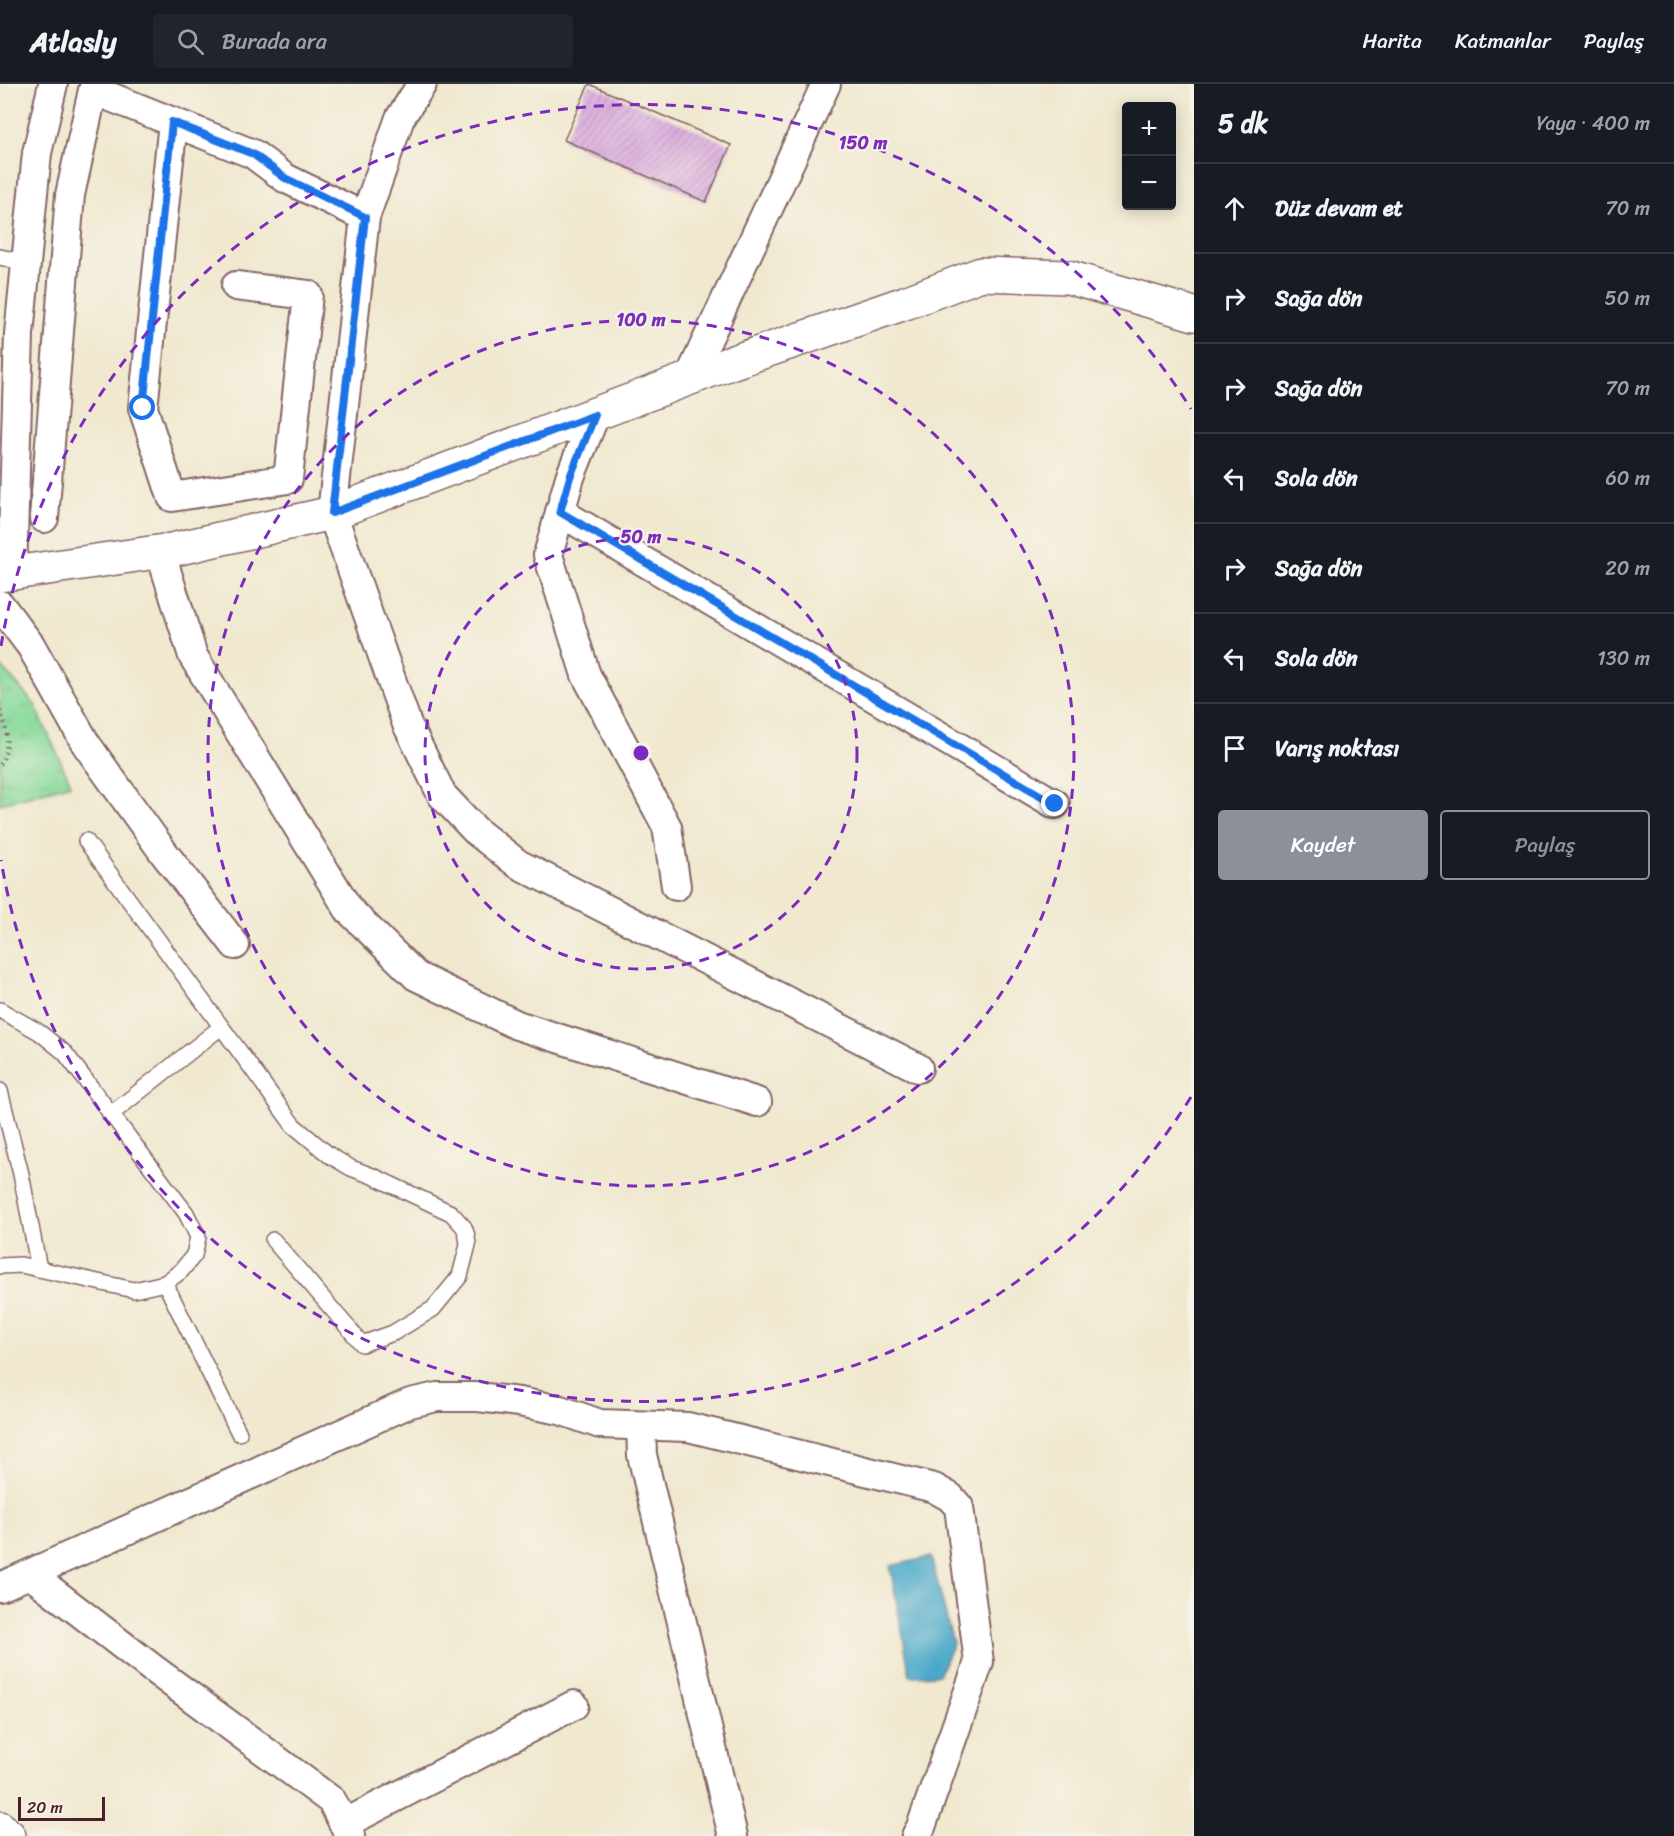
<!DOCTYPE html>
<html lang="tr">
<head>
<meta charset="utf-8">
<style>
	body { margin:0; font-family:Sriracha,sans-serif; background:#20242c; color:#f1f3f6 }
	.controls { position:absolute; right:18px; top:18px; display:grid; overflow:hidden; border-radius:6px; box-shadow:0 3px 15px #0003 }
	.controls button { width:54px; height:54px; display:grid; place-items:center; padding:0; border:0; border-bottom:2px solid #363941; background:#171b24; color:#f1f3f6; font:30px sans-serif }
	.scale { position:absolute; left:18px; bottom:15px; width:87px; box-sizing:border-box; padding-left:6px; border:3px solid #4a1f2b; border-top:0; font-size:16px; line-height:21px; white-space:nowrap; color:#4a1f2b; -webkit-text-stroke:4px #f7f3e8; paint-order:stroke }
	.stop { position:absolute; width:18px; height:18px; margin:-14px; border:4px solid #1a73e8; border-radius:50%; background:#fff }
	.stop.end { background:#1a73e8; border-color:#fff; box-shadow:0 2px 6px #0008 }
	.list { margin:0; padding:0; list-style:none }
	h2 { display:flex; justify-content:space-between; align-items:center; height:78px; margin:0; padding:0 24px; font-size:26px }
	h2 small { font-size:20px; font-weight:400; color:#9ea1a6 }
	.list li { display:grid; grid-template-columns:39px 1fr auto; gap:18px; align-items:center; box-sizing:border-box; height:90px; padding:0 24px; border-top:2px solid #363941 }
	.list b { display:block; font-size:22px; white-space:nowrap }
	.list em { font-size:20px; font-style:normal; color:#9ea1a6 }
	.actions { display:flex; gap:12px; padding:18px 24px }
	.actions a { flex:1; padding:14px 0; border:2px solid #8c9099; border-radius:6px; text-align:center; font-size:21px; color:#8c9099 }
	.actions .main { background:#8c9099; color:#fff }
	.icon { flex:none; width:33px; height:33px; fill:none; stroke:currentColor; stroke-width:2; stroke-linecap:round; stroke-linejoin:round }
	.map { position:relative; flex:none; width:1194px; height:1752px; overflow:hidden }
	header { display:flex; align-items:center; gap:36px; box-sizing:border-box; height:84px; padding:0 30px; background:#171b24; border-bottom:2px solid #363941 }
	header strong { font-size:28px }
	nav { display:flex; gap:33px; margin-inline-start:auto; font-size:21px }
	.search { width:420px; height:54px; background:#20242c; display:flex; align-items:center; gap:15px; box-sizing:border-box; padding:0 21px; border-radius:6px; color:#9ea1a6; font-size:22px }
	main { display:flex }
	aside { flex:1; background:#171b24 }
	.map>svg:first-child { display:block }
	.grass { fill:url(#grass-tufts); stroke:#687c62; stroke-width:1.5 }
	.water { fill:#4aa8c9; stroke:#4a647a; stroke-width:1.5 }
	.building { fill:url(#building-hatch) }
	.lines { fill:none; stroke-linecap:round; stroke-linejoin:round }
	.service-casing { stroke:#846564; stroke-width:18 }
	.minor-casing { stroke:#846564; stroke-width:32 }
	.tertiary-casing { stroke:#846564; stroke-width:36 }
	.path { stroke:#846564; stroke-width:4; stroke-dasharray:1.5 4.5; stroke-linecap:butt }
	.service { stroke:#fff; stroke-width:15 }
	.minor { stroke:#fff; stroke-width:28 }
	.tertiary { stroke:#fff; stroke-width:33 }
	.route { stroke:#1a73e8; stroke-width:8 }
	.ring { fill:none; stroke:#7b2cbf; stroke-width:3; stroke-dasharray:10 8 }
	.centre { fill:#7b2cbf; stroke:#f7f3e8; stroke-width:3 }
	.ring-label { font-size:18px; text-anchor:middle; font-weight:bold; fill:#7b2cbf; stroke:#f7f3e8; stroke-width:4.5; stroke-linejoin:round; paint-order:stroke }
</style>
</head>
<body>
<header>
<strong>Atlasly</strong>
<div class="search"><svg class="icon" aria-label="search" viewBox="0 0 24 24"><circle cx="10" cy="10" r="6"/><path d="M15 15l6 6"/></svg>Burada ara</div>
<nav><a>Harita</a><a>Katmanlar</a><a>Paylaş</a></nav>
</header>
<main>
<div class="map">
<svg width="1194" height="1752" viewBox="0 0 1194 1752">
	<defs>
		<pattern id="grass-tufts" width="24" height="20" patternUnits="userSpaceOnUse" patternTransform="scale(1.5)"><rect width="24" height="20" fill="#87d99a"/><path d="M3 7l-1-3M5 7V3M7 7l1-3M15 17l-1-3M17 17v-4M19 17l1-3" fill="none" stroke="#76ba85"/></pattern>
		<pattern id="building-hatch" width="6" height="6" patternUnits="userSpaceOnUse" patternTransform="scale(1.5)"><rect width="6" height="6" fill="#daaade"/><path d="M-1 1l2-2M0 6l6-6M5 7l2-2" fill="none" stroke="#b38ab4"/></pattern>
	</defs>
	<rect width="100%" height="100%" fill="#f7f3e8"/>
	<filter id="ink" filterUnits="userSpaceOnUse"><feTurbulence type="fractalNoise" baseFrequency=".0167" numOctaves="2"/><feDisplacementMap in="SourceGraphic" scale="12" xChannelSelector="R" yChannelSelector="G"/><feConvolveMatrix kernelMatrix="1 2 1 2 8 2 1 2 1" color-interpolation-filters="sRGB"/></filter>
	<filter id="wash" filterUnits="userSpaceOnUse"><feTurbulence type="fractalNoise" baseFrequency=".008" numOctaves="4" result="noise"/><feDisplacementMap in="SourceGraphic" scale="24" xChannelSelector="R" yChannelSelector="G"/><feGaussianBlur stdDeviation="1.35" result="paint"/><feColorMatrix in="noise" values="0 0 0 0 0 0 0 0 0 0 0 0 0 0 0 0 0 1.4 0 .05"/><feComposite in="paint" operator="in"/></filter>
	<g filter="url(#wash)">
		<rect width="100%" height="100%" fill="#f0e8cf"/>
		<polygon class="grass" points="0,581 35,621 71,700 0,720"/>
		<polygon class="water" points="931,1473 953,1559 939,1591 910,1592 890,1482"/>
		<g id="blocks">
			<polygon class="building" points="589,0 731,61 706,118 564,56"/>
		</g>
	</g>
	<g filter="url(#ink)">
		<use href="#blocks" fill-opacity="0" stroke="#846564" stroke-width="1.5"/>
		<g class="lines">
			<defs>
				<g id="service">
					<polyline points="0,173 26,179"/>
					<polyline points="86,757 293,1041 329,1071 351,1084 375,1093 451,1129 464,1143 467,1152 468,1161 460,1192 433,1225 393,1249 362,1260 273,1156"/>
					<polyline points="0,926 39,948 65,969 186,1129 198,1153 194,1171 181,1187 165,1199 134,1206 21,1181 0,1182"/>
					<polyline points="0,1007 21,1090 39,1185"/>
					<polyline points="110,1031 221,943"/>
					<polyline points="165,1199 239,1349"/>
				</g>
				<g id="minor">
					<polyline points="422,0 400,34 365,133 332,429 407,640 442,711 476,747 518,780 918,984"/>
					<polyline points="173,38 143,324 172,413 288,395 308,211 236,202"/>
					<polyline points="689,295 826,0"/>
					<polyline points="595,331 570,393 548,471 586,591 667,743 676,802"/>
					<polyline points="560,428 1055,720"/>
					<polyline points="44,434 70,111 93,6 253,70 285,94 365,133"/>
					<polyline points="160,467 193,572 349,826 416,892 517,941 757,1018"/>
					<polyline points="12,490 19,250 37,69 53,0"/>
					<polyline points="0,521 31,562 86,660 164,769 235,861"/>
					<polyline points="641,1342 642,1371 733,1752"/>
					<polyline points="30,1490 152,1584 332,1717 350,1752"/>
					<polyline points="0,1503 410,1319 437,1313 478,1313 519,1318 560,1326 600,1340 688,1343 934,1404 950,1413 959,1423 979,1578 921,1743 916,1752"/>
					<polyline points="344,1740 574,1621"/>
				</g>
				<g id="tertiary">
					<polyline points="0,491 171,466 332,429 733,278 905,219 981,190 1068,193 1194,230"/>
					<polyline points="0,1744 9,1752"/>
				</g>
			</defs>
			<use href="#service" class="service-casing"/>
			<use href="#minor" class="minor-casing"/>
			<use href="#tertiary" class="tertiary-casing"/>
			<path class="path" d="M 0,627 C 8,644 10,665 0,681"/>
			<use href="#service" class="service"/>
			<use href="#minor" class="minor"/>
			<use href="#tertiary" class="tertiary"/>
		</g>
	</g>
	<g class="lines" filter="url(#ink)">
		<polyline class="route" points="143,324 172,38 253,70 285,94 365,133 332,429 595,331 570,393 560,428 1055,720"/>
	</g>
	<g class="ring">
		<circle cx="641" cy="669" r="216"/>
		<circle cx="641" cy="669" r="433"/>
		<path d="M1191 1013A649 649 0 0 1 1 776M1 562A649 649 0 0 1 1191 325"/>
	</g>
	<circle cx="641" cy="669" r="9" class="centre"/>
	<g class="ring-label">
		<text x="863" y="65">150 m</text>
		<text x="641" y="242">100 m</text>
		<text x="641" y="459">50 m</text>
	</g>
</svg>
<div class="controls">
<button>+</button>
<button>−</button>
</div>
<div class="scale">20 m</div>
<div class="stop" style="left:143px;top:324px"></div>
<div class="stop end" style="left:1055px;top:720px"></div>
</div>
<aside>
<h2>5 dk<small>Yaya · 400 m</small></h2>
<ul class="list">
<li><svg class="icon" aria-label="ahead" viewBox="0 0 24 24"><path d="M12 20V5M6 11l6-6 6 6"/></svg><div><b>Düz devam et</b></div><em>70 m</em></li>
<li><svg class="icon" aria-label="right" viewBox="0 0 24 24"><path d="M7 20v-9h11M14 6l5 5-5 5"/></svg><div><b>Sağa dön</b></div><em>50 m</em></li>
<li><svg class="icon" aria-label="right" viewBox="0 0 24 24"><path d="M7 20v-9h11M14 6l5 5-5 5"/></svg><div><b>Sağa dön</b></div><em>70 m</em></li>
<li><svg class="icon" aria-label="left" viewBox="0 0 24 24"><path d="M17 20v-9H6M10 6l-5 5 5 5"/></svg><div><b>Sola dön</b></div><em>60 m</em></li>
<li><svg class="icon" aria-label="right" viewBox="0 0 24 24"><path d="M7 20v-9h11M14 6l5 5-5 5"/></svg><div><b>Sağa dön</b></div><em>20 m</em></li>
<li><svg class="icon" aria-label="left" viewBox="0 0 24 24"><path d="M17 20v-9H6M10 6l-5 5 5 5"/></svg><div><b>Sola dön</b></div><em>130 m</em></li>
<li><svg class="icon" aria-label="arrive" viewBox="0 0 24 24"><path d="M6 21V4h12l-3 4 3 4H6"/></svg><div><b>Varış noktası</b></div></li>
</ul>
<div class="actions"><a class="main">Kaydet</a><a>Paylaş</a></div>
</aside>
</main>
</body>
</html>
